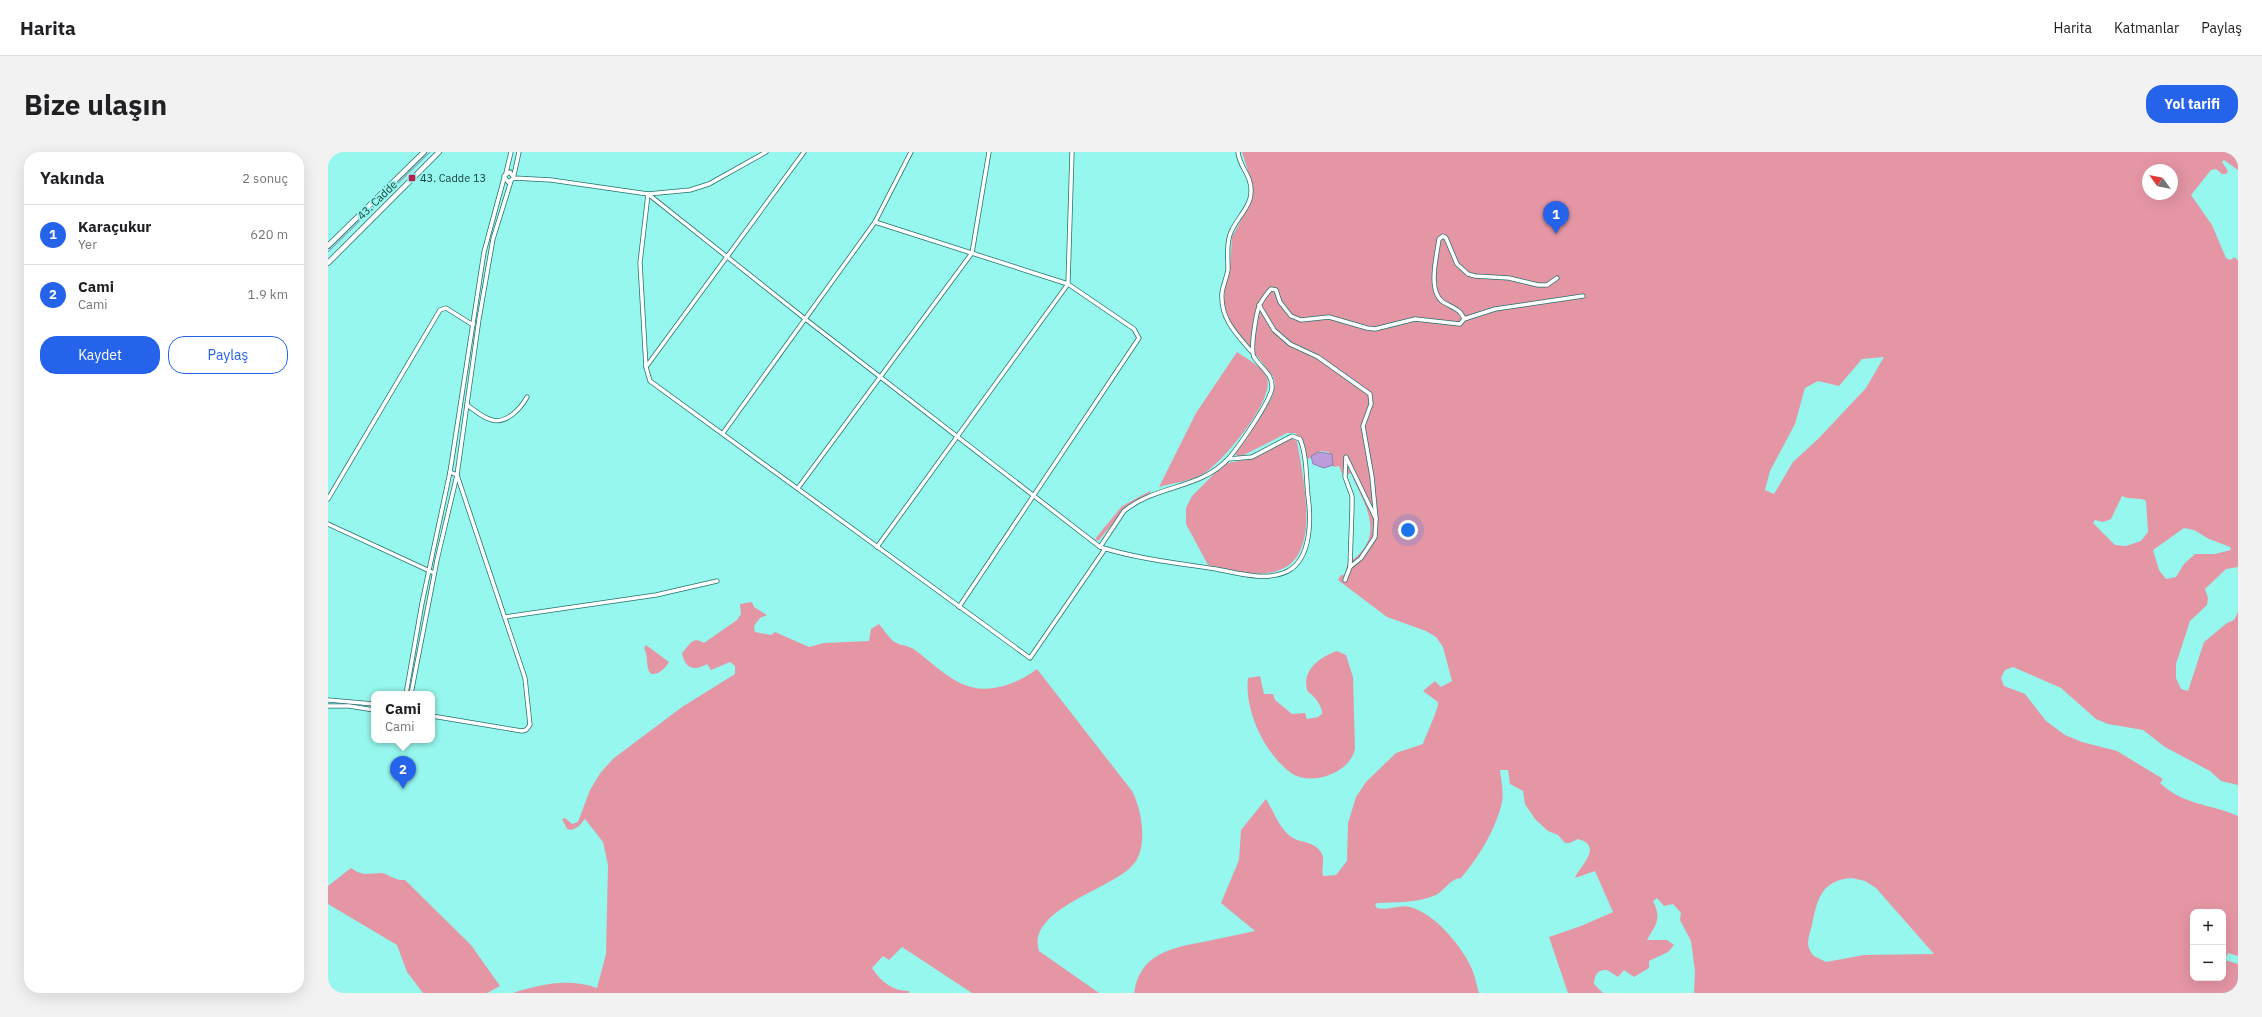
<!DOCTYPE html>
<html lang="tr">
<head>
<meta charset="utf-8">
<style>
	body { margin:0; font-family:"IBM Plex Sans",sans-serif; background:#f2f2f2; color:#202124 }
	.controls { position:absolute; right:12px; bottom:12px; display:grid; overflow:hidden; border-radius:8px; box-shadow:0 4px 16px #0002 }
	.controls button { width:36px; height:36px; display:grid; place-items:center; padding:0; border:0; border-bottom:1px solid #e0e0e0; background:#fff; color:#202124; font:20px sans-serif }
	.compass { position:absolute; left:1814px; top:12px; width:36px; height:36px; border-radius:50%; background:#fff; box-shadow:0 4px 16px #0002; rotate:303deg }
	.you { position:absolute; left:1080px; top:378px; width:14px; height:14px; margin:-10px; border:3px solid #fff; border-radius:50%; background:#1a73e8; box-shadow:0 0 0 6px #1a73e833 }
	.badge { display:grid; place-items:center; width:26px; height:26px; border-radius:50%; background:#2563eb; color:#fff; font-size:13px; font-weight:700 }
	.pin { position:absolute; translate:-50% -33px; filter:drop-shadow(0 1px 2px #0008) }
	.pin::after { content:''; position:absolute; top:21px; width:14px; height:12px; background:inherit; clip-path:polygon(0 0,100% 0,50% 100%) }
	.popup { position:absolute; left:43px; top:539px; width:64px; height:52px; box-sizing:border-box; display:grid; place-content:center; border-radius:8px; background:#fff; filter:drop-shadow(0 1px 3px #0005); font-size:13px; white-space:nowrap; color:#757577 }
	.popup b { font-size:15px; color:#202124 }
	.popup::after { content:''; position:absolute; left:50%; top:100%; margin-left:-8px; border:8px solid transparent; border-top-color:#fff }
	.list { margin:0; padding:0; list-style:none }
	h2 { display:flex; justify-content:space-between; align-items:center; height:52px; margin:0; padding:0 16px; font-size:17px }
	h2 small { font-size:13px; font-weight:400; color:#757577 }
	.list li { display:grid; grid-template-columns:26px 1fr auto; gap:12px; align-items:center; box-sizing:border-box; height:60px; padding:0 16px; border-top:1px solid #e0e0e0 }
	.list b { display:block; font-size:15px; white-space:nowrap }
	.list p { margin:0; font-size:13px; white-space:nowrap; color:#757577 }
	.list em { font-size:13px; font-style:normal; color:#757577 }
	.actions { display:flex; gap:8px; padding:12px 16px }
	.actions a { flex:1; padding:9px 0; border:1px solid #2563eb; border-radius:16px; text-align:center; font-size:14px; color:#2563eb }
	.actions .main { background:#2563eb; color:#fff }
	.map { position:relative; flex:none; width:1910px; height:841px; overflow:hidden; border-radius:16px }
	header { display:flex; align-items:center; gap:24px; box-sizing:border-box; height:56px; padding:0 20px; background:#fff; border-bottom:1px solid #e0e0e0 }
	header strong { font-size:19px }
	nav { display:flex; gap:22px; margin-inline-start:auto; font-size:14px }
	.intro { display:flex; align-items:center; justify-content:space-between; box-sizing:border-box; height:96px; padding:0 24px }
	h1 { margin:0; font-size:28px }
	.button { padding:10px 18px; border-radius:16px; background:#2563eb; color:#fff; font-size:14px; font-weight:700 }
	main { display:flex; gap:24px; padding:0 24px }
	aside { flex:1; background:#fff; border-radius:16px; box-shadow:0 4px 16px #0002 }
	.map>svg:first-child { display:block }
	.green { fill:#e596a5; fill-rule:evenodd }
	.water { fill:#bd9cdb; stroke:#8b81ac }
	.lines { fill:none; stroke-linecap:round; stroke-linejoin:round }
	.stream { stroke:#8b81ac; stroke-width:1 }
	.minor-casing { stroke:#24716b; stroke-width:5 }
	.secondary-casing { stroke:#24716b; stroke-width:6 }
	.minor { stroke:#fff; stroke-width:3.5 }
	.secondary { stroke:#fff; stroke-width:4.5 }
	.poi-dot { fill:#b32251; stroke:#96f7ee; stroke-width:1.5 }
	.labels { text-anchor:middle; dominant-baseline:central; stroke-width:4; stroke-linejoin:round; paint-order:stroke }
	.poi-label { font-size:11px; fill:#17413d; stroke:#96f7ee; text-anchor:start }
	.street-label { font-size:11px; fill:#17413d; stroke:#96f7ee }
</style>
</head>
<body>
<header>
<strong>Harita</strong>
<nav><a>Harita</a><a>Katmanlar</a><a>Paylaş</a></nav>
</header>
<div class="intro"><h1>Bize ulaşın</h1><a class="button">Yol tarifi</a></div>
<main>
<aside>
<h2>Yakında<small>2 sonuç</small></h2>
<ul class="list">
<li><span class="badge">1</span><div><b>Karaçukur</b><p>Yer</p></div><em>620 m</em></li>
<li><span class="badge">2</span><div><b>Cami</b><p>Cami</p></div><em>1.9 km</em></li>
</ul>
<div class="actions"><a class="main">Kaydet</a><a>Paylaş</a></div>
</aside>
<div class="map">
<svg width="1910" height="841" viewBox="0 0 1910 841">
	<rect width="100%" height="100%" fill="#96f7ee"/>
	<g class="green">
		<path d="M 914,0 L 1910,0 L 1910,18 L 1896,8 L 1894,10 L 1900,19 L 1898,22 L 1894,22 L 1888,17 L 1883,18 L 1863,43 L 1884,73 L 1898,106 L 1902,108 L 1907,105 L 1910,109 L 1910,415 L 1898,417 L 1877,437 L 1880,446 L 1879,453 L 1862,469 L 1848,512 L 1848,526 L 1853,537 L 1860,539 L 1876,490 L 1899,471 L 1906,468 L 1910,460 L 1910,633 L 1893,629 L 1882,619 L 1837,595 L 1815,578 L 1780,572 L 1768,567 L 1733,536 L 1685,515 L 1677,518 L 1673,526 L 1676,534 L 1697,542 L 1718,569 L 1737,583 L 1754,590 L 1789,599 L 1835,627 L 1832,631 C 1857,654 1880,651 1910,664 L 1910,804 L 1900,801 L 1897,808 L 1910,812 L 1910,841 L 1366,841 L 1367,819 L 1363,789 L 1352,768 L 1353,761 L 1345,752 L 1336,754 L 1329,746 L 1325,749 C 1334,767 1328,772 1319,788 L 1339,788 L 1346,793 L 1340,800 L 1321,809 L 1321,816 L 1306,825 L 1296,818 L 1290,825 L 1279,818 C 1270,817 1266,823 1266,832 L 1275,841 L 1240,841 L 1221,785 L 1253,774 L 1285,760 L 1267,719 L 1247,726 C 1250,716 1277,694 1250,687 L 1242,691 L 1237,691 L 1230,683 L 1220,679 L 1207,667 L 1197,652 L 1195,639 L 1182,632 L 1180,618 L 1172,618 C 1173,628 1176,640 1174,650 C 1168,677 1151,705 1133,726 C 1123,726 1116,739 1108,743 C 1090,751 1068,750 1049,751 L 1047,753 L 1049,756 C 1060,759 1071,752 1082,755 C 1106,761 1133,793 1143,815 C 1147,823 1148,832 1151,841 L 806,841 C 812,802 842,796 875,790 C 892,786 910,783 927,779 L 893,751 L 911,708 L 913,678 L 938,647 C 946,660 950,674 962,684 C 972,692 987,688 994,702 C 997,709 993,716 995,724 L 1008,723 L 1019,709 L 1020,671 L 1028,645 L 1038,630 L 1068,601 L 1095,592 C 1098,583 1111,556 1110,550 L 1095,539 L 1107,529 L 1113,535 L 1124,529 L 1115,495 L 1108,485 L 1098,479 L 1059,465 L 1010,428 L 1012,424 L 1017,422 L 1020,410 C 1027,407 1032,402 1036,396 C 1053,373 1032,344 1023,321 L 1015,324 L 1011,314 L 1005,315 L 1001,300 L 992,299 L 983,306 L 975,307 L 972,286 L 967,281 L 959,281 L 916,303 L 910,304 L 907,302 C 911,278 958,249 944,223 L 902,170 L 896,152 L 897,136 L 902,115 L 904,85 L 925,46 L 920,19 ZM 1820,18 L 1844,18 L 1844,42 L 1820,42 ZM 1556,205 L 1538,236 L 1491,286 L 1465,310 L 1446,342 L 1437,338 L 1442,319 L 1467,272 L 1477,236 L 1490,229 L 1511,234 L 1534,207 ZM 1794,344 C 1802,348 1813,345 1818,349 L 1820,380 L 1813,389 L 1798,394 L 1787,393 L 1765,371 L 1767,368 L 1775,370 L 1783,367 ZM 1856,376 L 1866,378 L 1881,387 L 1902,395 L 1903,398 L 1887,402 L 1867,402 L 1856,412 L 1848,425 L 1838,427 L 1831,418 L 1825,398 ZM 1524,726 L 1537,729 L 1548,736 L 1606,802 L 1536,803 L 1498,810 L 1486,804 C 1476,793 1481,785 1484,773 C 1489,748 1493,728 1524,726 ZM 1865,760 L 1895,760 L 1895,826 L 1865,826 Z"/>
		<path d="M 909,200 C 919,207 934,214 939,226 C 947,248 894,311 875,322 C 862,329 845,331 831,335 L 868,261 Z"/>
		<path d="M 963,286 L 969,289 C 974,321 993,398 956,416 C 934,428 903,418 880,413 L 858,372 L 858,356 L 864,344 L 896,312 L 920,307 Z"/>
		<polygon points="822,339 823,340 799,355 770,389 767,387 794,354"/>
		<path d="M 424,450 L 426,455 L 439,463 L 432,466 L 426,474 L 427,480 L 443,483 L 447,480 L 481,495 L 496,491 L 541,489 L 543,477 L 551,472 C 555,477 560,484 565,489 C 571,494 581,493 587,498 C 602,509 616,523 632,531 C 658,544 688,533 709,517 L 804,639 C 814,658 821,697 804,714 C 781,738 698,758 711,799 L 771,841 L 644,841 L 574,795 L 561,808 L 555,804 L 544,816 C 553,830 565,839 581,839 L 581,841 L 185,841 C 213,832 241,826 269,836 L 278,802 L 280,713 L 275,690 L 257,667 L 250,675 L 243,678 L 239,677 L 234,667 L 237,666 L 244,672 L 250,670 L 262,638 L 273,620 L 286,606 L 354,555 L 407,522 L 407,514 L 402,510 L 383,518 L 379,512 C 365,520 357,516 354,501 C 361,494 364,483 376,491 L 409,468 L 413,462 L 412,452 Z"/>
		<path d="M 318,493 L 341,510 C 337,517 330,523 323,522 C 317,516 321,504 316,496 Z"/>
		<path d="M 1009,499 L 1018,503 L 1025,525 L 1027,597 C 1022,621 983,635 963,621 C 937,602 916,558 920,526 L 932,524 L 936,542 L 945,542 L 947,548 L 964,562 L 977,561 L 979,567 L 990,565 L 994,562 C 995,555 986,543 980,540 C 972,520 991,505 1009,499 Z"/>
		<path d="M 23,716 C 36,725 40,721 53,721 C 59,721 66,729 77,728 L 143,793 L 172,834 L 159,841 L 95,841 L 79,820 L 69,793 L 0,752 L 0,734 Z"/>
	</g>
	<polygon class="water" points="990,300 1004,302 1005,313 996,316 985,312 983,304"/>
	<g class="lines">
		<polyline class="stream" points="0,100 102,0"/>
		<defs>
			<g id="minor">
				<polyline points="438,0 381,32 362,38 320,42 312,111 318,215 322,229 702,506 777,397"/>
				<path d="M 910,0 C 911,15 924,23 923,40 C 923,54 910,65 904,78 C 898,89 900,105 900,117 C 899,125 895,133 894,141 C 892,166 908,182 923,199"/>
				<polyline points="178,21 183,0"/>
				<polyline points="186,23 191,0"/>
				<path d="M 186,26 L 182,20 L 176,24 L 180,30 L 186,26 L 223,28 L 320,42 L 476,166 L 772,395 C 810,407 849,411 888,417 C 910,421 938,430 960,419 C 984,406 983,366 980,344 C 978,326 979,303 972,287 L 964,284 L 924,305 L 900,307"/>
				<polyline points="547,70 740,132 806,177 811,186 631,455"/>
				<polyline points="931,153 946,178 962,192 990,205 1042,242 1043,252 1035,274 1044,325 1048,367"/>
				<polyline points="1136,167 1167,157 1255,144"/>
				<polyline points="318,215 476,0"/>
				<path d="M 139,253 C 146,258 155,266 164,268 C 179,272 193,256 199,245"/>
				<polyline points="395,281 547,70 583,0"/>
				<polyline points="1018,305 1048,367 1047,385 1033,406 1022,415"/>
				<polyline points="470,336 644,101 661,0"/>
				<polyline points="0,347 112,158 118,156 145,173"/>
				<polyline points="0,372 106,421"/>
				<polyline points="549,395 740,132 744,0"/>
				<path d="M 772,395 L 796,359 C 829,332 872,338 901,306 C 911,294 942,250 944,236 C 945,222 933,216 926,205 C 922,198 928,160 932,152 C 935,147 939,141 943,137 L 948,138 L 952,150 L 963,164 L 973,168 L 1001,165 L 1039,176 L 1047,177 L 1087,167 L 1132,172 L 1136,167 C 1133,157 1123,155 1115,150 C 1099,139 1109,103 1111,87 L 1115,84 L 1118,86 L 1129,112 L 1140,122 L 1147,124 L 1181,126 L 1210,133 L 1219,133 L 1229,126"/>
				<polyline points="1017,428 1022,415 1024,355 1024,344 1017,325 1018,306"/>
				<polyline points="177,465 328,443 389,429"/>
				<polyline points="78,542 94,451 122,320 156,100 176,26"/>
				<polyline points="83,542 109,408 129,323 151,167 165,87 183,29"/>
				<polyline points="0,548 46,552"/>
				<polyline points="0,554 21,554 46,558"/>
				<polyline points="104,564 194,579 198,578 202,573 197,526 129,323 122,320"/>
			</g>
			<g id="secondary">
				<polyline points="0,94 96,0"/>
				<polyline points="0,111 111,0"/>
			</g>
		</defs>
		<use href="#minor" class="minor-casing"/>
		<use href="#secondary" class="secondary-casing"/>
		<use href="#minor" class="minor"/>
		<use href="#secondary" class="secondary"/>
	</g>
	<rect class="poi-dot" x="80" y="22" width="8" height="8" rx="2"/>
	<g class="labels">
		<g class="poi-label">
			<text x="92" y="26">43. Cadde 13</text>
		</g>
		<g class="street-label">
			<text transform="translate(49 48) rotate(-44)">43. Cadde</text>
		</g>
	</g>
</svg>
<div class="controls">
<button>+</button>
<button>−</button>
</div>
<svg class="compass" viewBox="-18 -18 36 36"><path d="M0-13l5 13h-10z" fill="#e53935"/><path d="M0 13l5-13h-10z" fill="#757577"/></svg>
<div class="you"></div>
<div class="pin badge" style="left:1228px;top:82px">1</div>
<div class="pin badge" style="left:75px;top:637px">2</div>
<div class="popup"><b>Cami</b>Cami</div>
</div>
</main>
</body>
</html>
